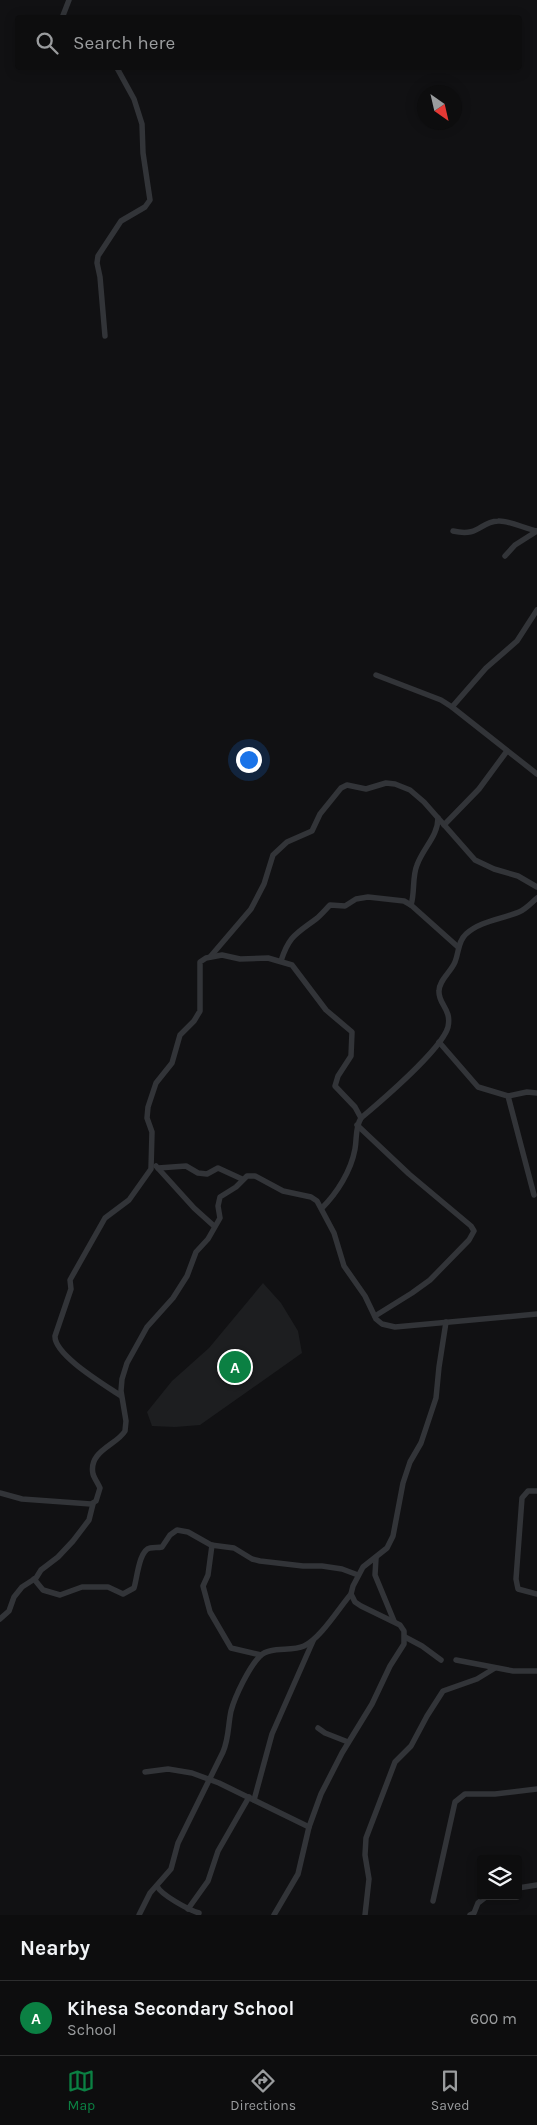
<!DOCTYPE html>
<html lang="en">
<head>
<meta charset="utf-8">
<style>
	body { margin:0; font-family:Karla,sans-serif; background:#1b1b1c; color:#f1f3f6 }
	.controls { position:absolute; right:15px; bottom:15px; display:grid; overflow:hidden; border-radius:5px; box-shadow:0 2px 12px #0003 }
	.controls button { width:45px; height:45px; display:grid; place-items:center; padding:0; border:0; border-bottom:1px solid #2d2d2e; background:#0d0d0e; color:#f1f3f6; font:25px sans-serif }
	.compass { position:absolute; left:417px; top:85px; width:45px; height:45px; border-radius:50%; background:#0d0d0e; box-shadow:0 2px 12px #0003; rotate:146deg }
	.you { position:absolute; left:248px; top:759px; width:18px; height:18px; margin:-12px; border:4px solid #fff; border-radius:50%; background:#1a73e8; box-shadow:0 0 0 8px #1a73e833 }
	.badge { display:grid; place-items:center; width:32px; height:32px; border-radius:50%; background:#0b8043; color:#fff; font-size:16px; font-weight:700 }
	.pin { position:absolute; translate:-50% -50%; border:2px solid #fff; box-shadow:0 1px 5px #0006 }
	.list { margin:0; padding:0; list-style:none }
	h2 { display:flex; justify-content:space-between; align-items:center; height:65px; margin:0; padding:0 20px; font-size:21px }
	h2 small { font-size:16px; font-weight:400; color:#9a9c9e }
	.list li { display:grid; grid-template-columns:32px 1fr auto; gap:15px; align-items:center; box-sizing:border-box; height:75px; padding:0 20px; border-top:1px solid #2d2d2e }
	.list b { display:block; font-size:19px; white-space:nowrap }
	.list p { margin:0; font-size:16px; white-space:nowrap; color:#9a9c9e }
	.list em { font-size:16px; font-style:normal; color:#9a9c9e }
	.icon { flex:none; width:28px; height:28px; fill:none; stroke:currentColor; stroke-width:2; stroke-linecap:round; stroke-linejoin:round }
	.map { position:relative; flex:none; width:537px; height:1915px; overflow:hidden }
	.search { position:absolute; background:#0d0d0e; box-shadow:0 2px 12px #0003; left:15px; right:15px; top:15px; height:55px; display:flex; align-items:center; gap:12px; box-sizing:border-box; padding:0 18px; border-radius:5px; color:#9a9c9e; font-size:19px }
	.sheet { height:140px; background:#0d0d0e }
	nav { display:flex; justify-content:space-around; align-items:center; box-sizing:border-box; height:70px; border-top:1px solid #2d2d2e; background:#0d0d0e; font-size:14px; color:#9a9c9e }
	nav a { display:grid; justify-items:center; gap:2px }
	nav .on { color:#0b8043 }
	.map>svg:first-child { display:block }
	.built { fill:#1d1e20 }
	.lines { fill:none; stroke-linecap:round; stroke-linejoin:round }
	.street { stroke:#323438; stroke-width:5.5 }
</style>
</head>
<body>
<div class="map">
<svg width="537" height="1915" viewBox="0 0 537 1915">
	<rect width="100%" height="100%" fill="#111113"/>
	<polygon class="built" points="263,1283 281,1303 298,1331 302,1353 200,1425 175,1427 152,1426 147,1412 172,1381 209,1348"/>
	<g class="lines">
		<g class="street">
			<polyline points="62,18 69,0"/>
			<polyline points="105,336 100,277 97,263 98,256 121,221 145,207 150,200 143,153 142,124 134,99 117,68"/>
			<path d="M 453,531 C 480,537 479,522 498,521 C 508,520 526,529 537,531"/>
			<polyline points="505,556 515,545 537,531"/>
			<polyline points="376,675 441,700 452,707 537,774"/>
			<polyline points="452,707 486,668 517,641 537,610"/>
			<polyline points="444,825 479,789 507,751"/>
			<path d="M 411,905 C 415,892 412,877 417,865 C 423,848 438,836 438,818"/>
			<polyline points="210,957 251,909 264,884 273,855 287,842 312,831 320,814 341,788 347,785 366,789 386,783 395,784 410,790 424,802 475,860 494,869 518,876 537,887"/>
			<path d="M 281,961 C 289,936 296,934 316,919 C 321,915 325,910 330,905 L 345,906 L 356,899 L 368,897 L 404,901 L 411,905 L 458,947"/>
			<polyline points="439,1042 478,1087 508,1096 534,1195"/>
			<polyline points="508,1096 527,1092 537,1093"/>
			<polyline points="357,1125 409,1174 471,1226 474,1231 469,1240 430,1280 412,1293 375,1316"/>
			<polyline points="156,1166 194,1208 214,1226"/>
			<polyline points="158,1168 186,1166 198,1173 207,1174 218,1168 242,1179"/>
			<path d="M 322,1208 C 337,1193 351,1171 355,1149 C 357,1138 355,1128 361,1118 C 380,1102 442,1049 448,1027 C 452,1009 438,1004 439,991 C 439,980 451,972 455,962 C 459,952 458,941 466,934 C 480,921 502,919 519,912 C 526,909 531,903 537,898"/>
			<path d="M 121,1396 C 105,1385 54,1355 55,1336 L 71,1289 L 70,1280 L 79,1264 L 105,1218 L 129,1200 L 151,1169 L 152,1132 L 147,1118 L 148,1107 L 156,1083 L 172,1063 L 180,1035 L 194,1021 L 200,1011 L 200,962 L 206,958 L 222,955 L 240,959 L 268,958 L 292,965 L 326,1010 L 352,1032 L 351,1056 L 338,1076 L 335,1086 L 355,1107 L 361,1118"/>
			<polyline points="537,1491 528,1491 522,1498 516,1579 518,1589 537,1594"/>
			<path d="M 0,1493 L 22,1499 L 91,1504 L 96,1501 L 100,1488 C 98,1483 94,1478 93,1474 C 88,1451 117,1445 125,1431 L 126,1421 L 121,1391 L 122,1379 L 127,1363 L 147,1327 L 173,1298 L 187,1276 L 196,1252 L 208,1239 L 220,1218 L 218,1206 L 220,1197 L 236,1187 L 247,1176 L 255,1176 L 283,1191 L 311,1197 L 317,1201 L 334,1233 L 344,1266 L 365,1296 L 376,1319 L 382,1324 L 395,1327 L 537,1314"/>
			<polyline points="212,1545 208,1575 203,1586 210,1612 231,1648 261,1655"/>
			<polyline points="376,1558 375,1575 394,1621"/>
			<path d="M 34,1579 L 43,1590 L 60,1595 L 82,1587 L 108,1587 L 123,1594 L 134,1588 C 137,1579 139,1550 150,1548 C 154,1547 158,1548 162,1547 L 170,1535 L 177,1530 L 188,1532 L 211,1545 L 234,1548 L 252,1559 L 260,1561 L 303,1566 L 322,1566 L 342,1569 L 358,1575"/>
			<polyline points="0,1619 9,1611 14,1597 22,1587 36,1578 41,1570 58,1557 73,1541 89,1520 93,1504"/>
			<polyline points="405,1637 422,1646 441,1660"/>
			<polyline points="456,1660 513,1671 537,1671"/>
			<polyline points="318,1728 325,1733 348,1742"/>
			<polyline points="145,1772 168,1769 192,1773 219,1783 309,1827"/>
			<polyline points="254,1800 272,1734 313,1641"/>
			<path d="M 157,1886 C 161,1895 189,1910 199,1913"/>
			<polyline points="518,1888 537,1885"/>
			<polyline points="433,1901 455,1802 465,1794 495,1794 537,1789"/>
			<polyline points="188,1909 208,1881 218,1851 249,1797"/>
			<path d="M 139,1915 L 150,1893 L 171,1869 L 178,1843 L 223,1752 C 229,1738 228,1725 231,1711 C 235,1696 249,1667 260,1656 C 270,1646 291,1652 304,1646 C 320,1639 339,1608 351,1594"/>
			<polyline points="274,1915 298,1874 309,1827 321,1794 342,1753 372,1704 390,1666 404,1644 404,1631 400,1625 361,1606 355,1602 351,1594 353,1586 363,1567 387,1548 393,1536 403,1483 410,1462 421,1443 436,1398 439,1367 446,1322"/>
			<polyline points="365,1915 369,1879 365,1855 366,1838 395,1762 411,1746 427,1716 443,1691 477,1679 495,1668"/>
			<polyline points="470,1915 474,1913 478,1903 487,1896"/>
		</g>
	</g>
</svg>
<div class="controls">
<button><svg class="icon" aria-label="layers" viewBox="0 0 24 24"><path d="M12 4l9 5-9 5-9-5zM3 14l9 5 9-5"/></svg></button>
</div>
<svg class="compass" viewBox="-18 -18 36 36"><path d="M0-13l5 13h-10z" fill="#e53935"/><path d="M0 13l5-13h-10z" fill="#9a9c9e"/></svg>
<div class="you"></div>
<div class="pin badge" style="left:235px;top:1367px">A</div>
<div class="search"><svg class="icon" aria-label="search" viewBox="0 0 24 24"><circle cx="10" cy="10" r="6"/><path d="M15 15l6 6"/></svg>Search here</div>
</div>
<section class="sheet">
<h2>Nearby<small></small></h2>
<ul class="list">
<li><span class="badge">A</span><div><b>Kihesa Secondary School</b><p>School</p></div><em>600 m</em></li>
</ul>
</section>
<nav>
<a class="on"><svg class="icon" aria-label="map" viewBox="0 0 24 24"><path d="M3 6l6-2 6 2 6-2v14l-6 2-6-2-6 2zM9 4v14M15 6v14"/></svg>Map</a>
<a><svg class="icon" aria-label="directions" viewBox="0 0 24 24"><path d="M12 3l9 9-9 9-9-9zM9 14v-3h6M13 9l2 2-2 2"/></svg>Directions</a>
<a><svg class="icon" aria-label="saved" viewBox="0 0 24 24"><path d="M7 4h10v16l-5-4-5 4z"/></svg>Saved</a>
</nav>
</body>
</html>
